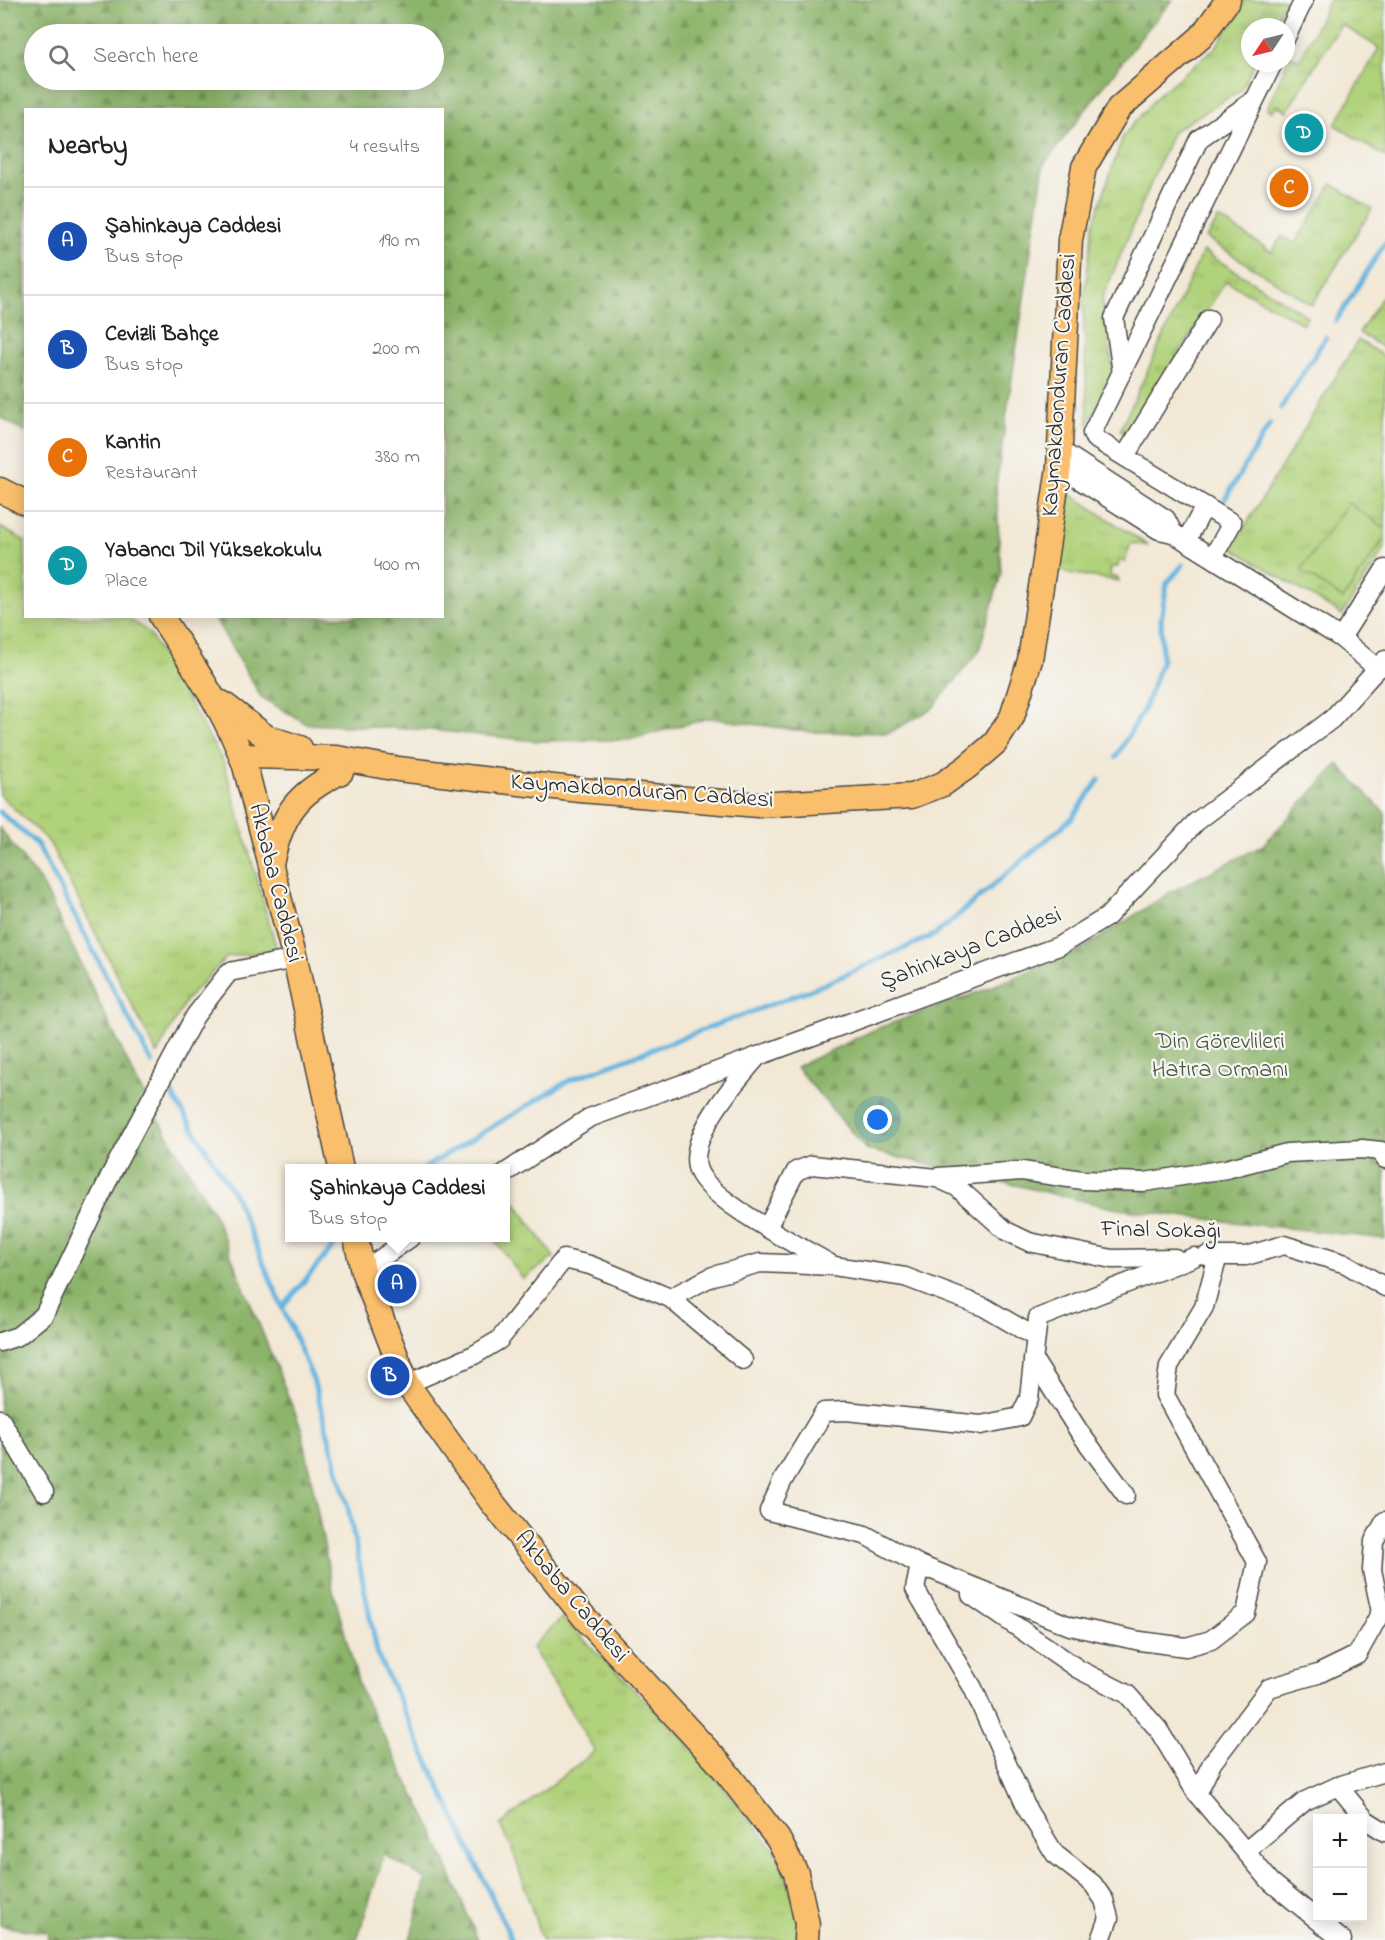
<!DOCTYPE html>
<html lang="en">
<head>
<meta charset="utf-8">
<style>
	body { margin:0; font-family:"Indie Flower",sans-serif; background:#f6f6f6; color:#222 }
	.controls { position:absolute; right:18px; bottom:18px; display:grid; overflow:hidden; border-radius:0px; box-shadow:0 3px 15px #0003 }
	.controls button { width:54px; height:54px; display:grid; place-items:center; padding:0; border:0; border-bottom:2px solid #e0e0e0; background:#fff; color:#222; font:30px sans-serif }
	.compass { position:absolute; left:1241px; top:18px; width:54px; height:54px; border-radius:50%; background:#fff; box-shadow:0 3px 15px #0003; rotate:235deg }
	.you { position:absolute; left:878px; top:1120px; width:21px; height:21px; margin:-15px; border:4px solid #fff; border-radius:50%; background:#1a73e8; box-shadow:0 0 0 9px #1a73e833 }
	.badge { display:grid; place-items:center; width:39px; height:39px; border-radius:50%; background:#111827; color:#fff; font-size:20px; font-weight:700 }
	.pin { position:absolute; translate:-50% -50%; border:3px solid #fff; box-shadow:0 2px 6px #0006 }
	.popup { position:absolute; left:285px; top:1164px; width:225px; height:78px; box-sizing:border-box; display:grid; place-content:center; border-radius:0px; background:#fff; filter:drop-shadow(0 2px 4px #0005); font-size:20px; white-space:nowrap; color:#767676 }
	.popup b { font-size:22px; color:#222 }
	.popup::after { content:''; position:absolute; left:50%; top:100%; margin-left:-12px; border:12px solid transparent; border-top-color:#fff }
	.list { margin:0; padding:0; list-style:none }
	h2 { display:flex; justify-content:space-between; align-items:center; height:78px; margin:0; padding:0 24px; font-size:26px }
	h2 small { font-size:20px; font-weight:400; color:#767676 }
	.list li { display:grid; grid-template-columns:39px 1fr auto; gap:18px; align-items:center; box-sizing:border-box; height:108px; padding:0 24px; border-top:2px solid #e0e0e0 }
	.list b { display:block; font-size:22px; white-space:nowrap }
	.list p { margin:0; font-size:20px; white-space:nowrap; color:#767676 }
	.list em { font-size:20px; font-style:normal; color:#767676 }
	.icon { flex:none; width:33px; height:33px; fill:none; stroke:currentColor; stroke-width:2; stroke-linecap:round; stroke-linejoin:round }
	.map { position:relative; flex:none; width:1385px; height:1940px; overflow:hidden }
	.search { position:absolute; background:#fff; box-shadow:0 3px 15px #0003; left:24px; top:24px; width:420px; height:66px; display:flex; align-items:center; gap:15px; box-sizing:border-box; padding:0 21px; border-radius:33px; color:#767676; font-size:22px }
	.panel { position:absolute; background:#fff; box-shadow:0 3px 15px #0003; left:24px; top:108px; width:420px; height:510px; border-radius:0px }
	.map>svg:first-child { display:block }
	.grass { fill:url(#grass-tufts); stroke:#6e7e52; stroke-width:1.5 }
	.forest { fill:url(#forest-firs); stroke:#5c704a; stroke-width:1.5; fill-rule:evenodd }
	.garden { fill:#b0d27a; stroke:#6e7e52; stroke-width:1.5 }
	.lines { fill:none; stroke-linecap:round; stroke-linejoin:round }
	.stream { stroke:#64b4df; stroke-width:5 }
	.minor-casing { stroke:#494744; stroke-width:21 }
	.major-casing { stroke:#494744; stroke-width:27 }
	.minor { stroke:#fff; stroke-width:18 }
	.major { stroke:#f9bf6d; stroke-width:24 }
	.labels { text-anchor:middle; dominant-baseline:central; stroke-width:4.5; stroke-linejoin:round; paint-order:stroke }
	.street-label { font-size:24px; fill:#2b2b2b; stroke:#f6f6f2 }
	.park-label { font-size:24px; fill:#4c553f; stroke:#f6f6f2 }
</style>
</head>
<body>
<div class="map">
<svg width="1385" height="1940" viewBox="0 0 1385 1940">
	<defs>
		<pattern id="grass-tufts" width="24" height="20" patternUnits="userSpaceOnUse" patternTransform="scale(1.5)"><rect width="24" height="20" fill="#b0d27a"/><path d="M3 7l-1-3M5 7V3M7 7l1-3M15 17l-1-3M17 17v-4M19 17l1-3" fill="none" stroke="#98b46a"/></pattern>
		<pattern id="forest-firs" width="22" height="20" patternUnits="userSpaceOnUse" patternTransform="scale(1.5)"><rect width="22" height="20" fill="#8cb46a"/><path d="M5 1l3.5 6h-7zM16 11l3.5 6h-7z" fill="#739357"/></pattern>
	</defs>
	<rect width="100%" height="100%" fill="#f6f6f2"/>
	<filter id="ink" filterUnits="userSpaceOnUse"><feTurbulence type="fractalNoise" baseFrequency=".0167" numOctaves="2"/><feDisplacementMap in="SourceGraphic" scale="12" xChannelSelector="R" yChannelSelector="G"/><feConvolveMatrix kernelMatrix="1 2 1 2 8 2 1 2 1" color-interpolation-filters="sRGB"/></filter>
	<filter id="wash" filterUnits="userSpaceOnUse"><feTurbulence type="fractalNoise" baseFrequency=".008" numOctaves="4" result="noise"/><feDisplacementMap in="SourceGraphic" scale="24" xChannelSelector="R" yChannelSelector="G"/><feGaussianBlur stdDeviation="1.35" result="paint"/><feColorMatrix in="noise" values="0 0 0 0 0 0 0 0 0 0 0 0 0 0 0 0 0 1.4 0 .05"/><feComposite in="paint" operator="in"/></filter>
	<g filter="url(#wash)">
		<rect width="100%" height="100%" fill="#f2e8d5"/>
		<g class="grass">
			<polygon points="1244,0 1286,0 1273,27 1250,27 1250,63 1255,63 1241,90 1173,131 1102,299 1114,376 1088,424 1083,304 1093,225 1123,136 1159,94 1216,47"/>
			<polygon points="1329,0 1385,0 1385,157 1335,125 1379,48 1341,24 1287,111 1277,105 1272,111 1267,109 1290,55 1300,60"/>
			<polygon points="1332,184 1372,209 1312,305 1206,238 1219,218 1272,252 1282,236 1295,244"/>
			<polygon points="1203,251 1307,316 1303,324 1226,281 1127,434 1120,430"/>
			<polygon points="1383,296 1385,297 1385,349 1359,333"/>
			<polygon points="1358,340 1385,357 1385,528 1348,503 1343,599 1385,537 1385,548 1342,615 1232,548"/>
			<polygon points="1067,492 1149,546 1131,543 1125,561 1119,560 1118,567 1111,567 1110,576 1118,578 1119,581 1057,571"/>
			<polygon points="0,527 25,541 26,616 127,617 149,633 224,763 277,950 227,957 186,1000 157,1054 49,842 0,795"/>
			<polygon points="513,1199 554,1257 523,1279 493,1238 505,1238 505,1205"/>
			<polygon points="562,1618 683,1738 778,1854 799,1916 797,1940 542,1940 511,1845 500,1825 595,1751 532,1647"/>
		</g>
		<g class="forest">
			<path d="M 0,0 L 1173,0 L 1146,31 L 1044,164 L 996,485 L 1001,574 L 979,651 L 932,709 L 889,733 L 810,732 L 709,718 L 628,740 L 535,741 L 431,730 L 307,724 L 261,697 L 214,617 L 442,616 L 442,110 L 26,110 L 25,432 L 0,417 ZM 34,34 L 434,34 L 434,80 L 34,80 Z"/>
			<polygon points="1338,764 1385,813 1385,1239 1117,1209 867,1150 796,1067 878,1028 979,992 1082,949 1171,892 1262,846"/>
			<polygon points="0,828 44,887 136,1080 215,1216 302,1430 332,1587 361,1692 431,1827 478,1940 410,1940 426,1879 384,1855 357,1940 47,1940 50,1933 0,1926"/>
		</g>
		<polygon class="garden" points="1348,503 1385,528 1385,537 1343,599 1301,570"/>
		<g class="lines">
			<g class="stream">
				<polyline points="1336,321 1385,243"/>
				<polyline points="1281,408 1326,337"/>
				<polyline points="1225,499 1270,424"/>
				<polyline points="1116,757 1145,707 1162,660 1161,620 1167,583 1183,565"/>
				<polyline points="0,812 37,844 152,1063"/>
				<polyline points="171,1093 234,1194 313,1379 347,1503 378,1656 512,1940"/>
				<polyline points="424,1168 570,1080 820,986 936,934 1072,818 1099,780"/>
				<polyline points="282,1308 340,1238"/>
			</g>
		</g>
	</g>
	<g filter="url(#ink)">
		<g class="lines">
			<defs>
				<g id="minor">
					<polyline points="1286,37 1304,0"/>
					<polyline points="1122,373 1114,318 1199,139 1254,100"/>
					<polyline points="1060,450 1166,519 1173,533"/>
					<polyline points="1125,456 1209,319"/>
					<polyline points="1059,467 1159,530 1173,533 1341,638 1378,669"/>
					<polyline points="1186,541 1205,506"/>
					<polyline points="1213,557 1232,523 1094,438 1092,433 1273,63"/>
					<polyline points="1341,638 1385,569"/>
					<path d="M 758,1056 C 738,1079 689,1134 697,1167 C 704,1199 802,1247 832,1265"/>
					<polyline points="505,1173 589,1118 1059,946 1107,917 1196,822 1332,719 1385,660"/>
					<polyline points="938,1177 1022,1171 1082,1180 1145,1182 1226,1169 1287,1153 1362,1149 1381,1151 1385,1159"/>
					<polyline points="768,1226 796,1171 812,1165 937,1178 957,1187 1006,1231 1029,1242 1112,1259 1175,1258"/>
					<polyline points="1206,1256 1246,1256 1284,1245 1346,1264 1385,1287"/>
					<polyline points="1194,1257 1038,1318 1029,1398 1020,1417 981,1425 846,1411 824,1412 783,1480 769,1511 865,1535 920,1565 1070,1626 1140,1641 1186,1647 1211,1640 1246,1613 1257,1562 1165,1395 1169,1366 1204,1307 1218,1256"/>
					<polyline points="363,1271 410,1238"/>
					<polyline points="670,1298 713,1276 760,1263 834,1266 905,1277 984,1307 1035,1337"/>
					<polyline points="0,1342 18,1336 44,1315 110,1176 195,1016 229,972 295,959"/>
					<polyline points="1033,1359 1080,1433 1126,1495"/>
					<polyline points="407,1384 474,1355 499,1340 564,1259 590,1265 670,1298 743,1360"/>
					<polyline points="0,1419 44,1492"/>
					<polyline points="929,1570 920,1565 915,1589 973,1688 1028,1811 1055,1854 1093,1884 1104,1900 1109,1918 1101,1940"/>
					<polyline points="971,1595 1078,1669 1127,1694 1158,1729 1197,1794 1271,1882 1342,1940"/>
					<polyline points="1338,1786 1366,1820 1385,1832"/>
					<polyline points="1197,1794 1212,1763 1269,1688 1318,1674 1357,1655 1381,1612 1372,1570 1374,1541 1385,1521"/>
					<polyline points="1246,1851 1305,1801 1338,1786 1385,1772"/>
				</g>
				<g id="major">
					<polyline points="0,490 26,503"/>
					<path d="M 161,616 C 192,665 226,711 245,766 L 295,959 L 341,1168"/>
					<polyline points="222,703 266,737 300,748"/>
					<polyline points="242,756 337,758 398,769 580,790 758,805 912,796 943,784 967,767 995,743 1012,717 1030,660 1059,467 1070,240 1084,167 1119,108 1201,37 1228,0"/>
					<path d="M 271,863 C 282,815 296,793 341,772"/>
					<polyline points="356,1238 363,1271 407,1384 491,1501 584,1617 720,1764 778,1839 796,1873 807,1924 806,1940"/>
				</g>
			</defs>
			<use href="#minor" class="minor-casing"/>
			<use href="#major" class="major-casing"/>
			<use href="#minor" class="minor"/>
			<use href="#major" class="major"/>
		</g>
	</g>
	<g class="labels">
		<g class="street-label">
			<text transform="translate(1060 385) rotate(-86)">Kaymakdonduran Caddesi</text>
			<text transform="translate(642 792) rotate(4)">Kaymakdonduran Caddesi</text>
			<text transform="translate(275 883) rotate(76)">Akbaba Caddesi</text>
			<text transform="translate(971 949) rotate(-21)">Şahinkaya Caddesi</text>
			<text transform="translate(1161 1231) rotate(1)">Final Sokağı</text>
			<text transform="translate(571 1597) rotate(50)">Akbaba Caddesi</text>
		</g>
		<g class="park-label">
			<text x="1220" y="1042">Din Görevlileri<tspan x="1220" dy="28">Hatıra Ormanı</tspan></text>
		</g>
	</g>
</svg>
<div class="controls">
<button>+</button>
<button>−</button>
</div>
<svg class="compass" viewBox="-18 -18 36 36"><path d="M0-13l5 13h-10z" fill="#e53935"/><path d="M0 13l5-13h-10z" fill="#767676"/></svg>
<div class="you"></div>
<div class="pin badge" style="left:397px;top:1284px;background:#1a4fb4">A</div>
<div class="popup"><b>Şahinkaya Caddesi</b>Bus stop</div>
<div class="pin badge" style="left:390px;top:1376px;background:#1a4fb4">B</div>
<div class="pin badge" style="left:1289px;top:188px;background:#e8710a">C</div>
<div class="pin badge" style="left:1304px;top:133px;background:#0f9aa8">D</div>
<div class="search"><svg class="icon" aria-label="search" viewBox="0 0 24 24"><circle cx="10" cy="10" r="6"/><path d="M15 15l6 6"/></svg>Search here</div>
<section class="panel">
<h2>Nearby<small>4 results</small></h2>
<ul class="list">
<li><span class="badge" style="background:#1a4fb4">A</span><div><b>Şahinkaya Caddesi</b><p>Bus stop</p></div><em>190 m</em></li>
<li><span class="badge" style="background:#1a4fb4">B</span><div><b>Cevizli Bahçe</b><p>Bus stop</p></div><em>200 m</em></li>
<li><span class="badge" style="background:#e8710a">C</span><div><b>Kantin</b><p>Restaurant</p></div><em>380 m</em></li>
<li><span class="badge" style="background:#0f9aa8">D</span><div><b>Yabancı Dil Yüksekokulu</b><p>Place</p></div><em>400 m</em></li>
</ul>
</section>
</div>
</body>
</html>
